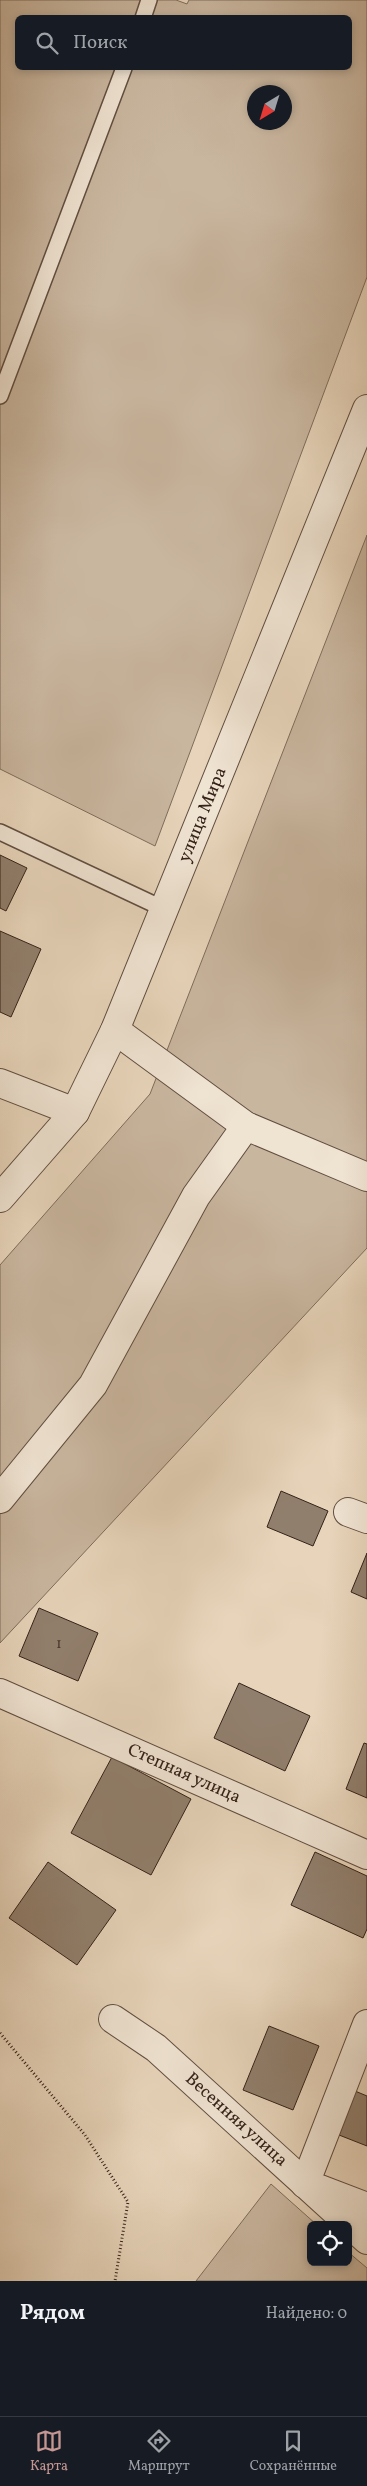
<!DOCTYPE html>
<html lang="ru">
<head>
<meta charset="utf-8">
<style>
	body { margin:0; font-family:Vollkorn,serif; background:#20242c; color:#f1f3f6 }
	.controls { position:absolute; right:15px; bottom:15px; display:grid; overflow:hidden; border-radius:8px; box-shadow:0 2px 8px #0003 }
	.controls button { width:45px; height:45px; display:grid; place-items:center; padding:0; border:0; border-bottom:1px solid #363941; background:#171b24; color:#f1f3f6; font:25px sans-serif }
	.compass { position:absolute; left:247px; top:85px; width:45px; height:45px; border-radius:50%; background:#171b24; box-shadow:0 2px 8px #0003; rotate:218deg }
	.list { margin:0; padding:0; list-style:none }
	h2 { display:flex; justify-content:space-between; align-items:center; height:65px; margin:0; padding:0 20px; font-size:21px }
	h2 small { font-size:16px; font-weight:400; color:#9ea1a6 }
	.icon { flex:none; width:28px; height:28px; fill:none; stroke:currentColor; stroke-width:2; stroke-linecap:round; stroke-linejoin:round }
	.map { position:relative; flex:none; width:367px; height:2281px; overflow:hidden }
	.search { position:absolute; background:#171b24; box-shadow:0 2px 8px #0003; left:15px; right:15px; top:15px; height:55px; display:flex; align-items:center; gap:12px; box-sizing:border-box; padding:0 18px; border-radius:8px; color:#9ea1a6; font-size:19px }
	.sheet { height:135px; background:#171b24 }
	nav { display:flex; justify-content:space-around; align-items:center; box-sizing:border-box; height:70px; border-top:1px solid #363941; background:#171b24; font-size:14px; color:#9ea1a6 }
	nav a { display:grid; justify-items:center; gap:2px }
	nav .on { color:#c59692 }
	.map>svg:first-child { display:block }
	.green { fill:#c9b69f; stroke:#7e6c5c; fill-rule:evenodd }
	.building { fill:#917f6d; stroke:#342219 }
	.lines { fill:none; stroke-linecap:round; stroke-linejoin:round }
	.lane-casing { stroke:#614e41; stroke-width:18 }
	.street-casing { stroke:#614e41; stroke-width:30 }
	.path { stroke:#342219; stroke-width:3; stroke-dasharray:1 2.5; stroke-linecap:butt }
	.lane { stroke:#efe3d2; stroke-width:15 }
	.street { stroke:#efe3d2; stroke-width:28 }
	.labels { text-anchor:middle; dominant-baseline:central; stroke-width:4; stroke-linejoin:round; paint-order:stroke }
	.number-label { font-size:15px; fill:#4b392e }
	.street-label { font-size:18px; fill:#342219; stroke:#efe3d2 }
</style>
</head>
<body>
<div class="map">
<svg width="367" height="2281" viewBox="0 0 367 2281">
	<rect width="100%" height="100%" fill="#e7d4ba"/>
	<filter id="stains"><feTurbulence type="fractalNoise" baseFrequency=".004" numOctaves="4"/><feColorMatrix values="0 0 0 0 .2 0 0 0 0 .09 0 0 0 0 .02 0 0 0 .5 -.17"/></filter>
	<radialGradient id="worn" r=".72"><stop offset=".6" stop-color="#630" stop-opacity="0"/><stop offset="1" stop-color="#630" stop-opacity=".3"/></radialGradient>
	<g class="green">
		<path d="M 0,0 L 176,0 L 187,4 L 189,0 L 367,0 L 367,277 L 155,846 L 0,769 ZM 18,18 L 350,18 L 350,68 L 18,68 ZM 255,92 L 284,92 L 284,122 L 255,122 Z"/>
		<polygon points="367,535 367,1248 0,1643 0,1265 150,1094"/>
		<polygon points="271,2184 317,2225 311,2225 311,2262 348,2262 348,2252 367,2268 367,2281 196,2281"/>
	</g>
	<g class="building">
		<polygon points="0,855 27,868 6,911 0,908"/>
		<polygon points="0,931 41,949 11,1017 0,1012"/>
		<polygon points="281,1491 328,1511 313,1546 267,1527"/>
		<polygon points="367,1553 367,1599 351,1592"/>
		<polygon points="39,1608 98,1633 78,1681 19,1656"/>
		<polygon points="239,1683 310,1716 285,1771 214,1738"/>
		<polygon points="364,1743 367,1744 367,1798 346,1789"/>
		<polygon points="112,1757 191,1799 151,1875 71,1833"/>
		<polygon points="315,1852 367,1876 367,1929 363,1938 291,1905"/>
		<polygon points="48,1862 116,1910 77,1965 9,1918"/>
		<polygon points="269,2026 319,2046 293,2110 243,2090"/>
		<polygon points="355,2091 367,2096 367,2146 339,2135"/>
	</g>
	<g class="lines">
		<defs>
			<g id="lane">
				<polyline points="143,18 149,0"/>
				<polyline points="0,396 124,68"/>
				<polyline points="0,832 164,909"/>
			</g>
			<g id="street">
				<polyline points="115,1030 246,1126 367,1177"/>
				<polyline points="0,1083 75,1112"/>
				<polyline points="0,1198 75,1112 115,1030 367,409"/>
				<polyline points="0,1499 93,1385 196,1196 246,1126"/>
				<polyline points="348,1512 367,1519"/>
				<polyline points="0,1693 367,1855"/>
				<polyline points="113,2019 156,2048 367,2240"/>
				<polyline points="305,2184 367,2024"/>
				<polyline points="320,2189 367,2207"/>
			</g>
		</defs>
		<use href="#lane" class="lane-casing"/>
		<use href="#street" class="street-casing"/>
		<polyline class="path" points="0,2033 85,2135 128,2202 115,2281"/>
		<use href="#lane" class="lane"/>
		<use href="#street" class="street"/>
	</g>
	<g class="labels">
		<g class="number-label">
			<text x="59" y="1644">1</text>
		</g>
		<g class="street-label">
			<text transform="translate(203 815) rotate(-68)">улица Мира</text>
			<text transform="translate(184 1774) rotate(24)">Степная улица</text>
			<text transform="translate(236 2120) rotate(42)">Весенняя улица</text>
		</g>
	</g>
	<rect width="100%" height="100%" filter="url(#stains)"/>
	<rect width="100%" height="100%" fill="url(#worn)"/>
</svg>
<div class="controls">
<button><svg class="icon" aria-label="locate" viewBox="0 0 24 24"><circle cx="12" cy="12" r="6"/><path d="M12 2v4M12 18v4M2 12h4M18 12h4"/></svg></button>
</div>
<svg class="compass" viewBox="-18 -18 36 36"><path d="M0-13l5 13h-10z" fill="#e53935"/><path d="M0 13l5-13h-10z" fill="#9ea1a6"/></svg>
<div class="search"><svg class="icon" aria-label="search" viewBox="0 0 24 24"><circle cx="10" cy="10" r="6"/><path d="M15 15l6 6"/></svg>Поиск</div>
</div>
<section class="sheet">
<h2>Рядом<small>Найдено: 0</small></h2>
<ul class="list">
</ul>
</section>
<nav>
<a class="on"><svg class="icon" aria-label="map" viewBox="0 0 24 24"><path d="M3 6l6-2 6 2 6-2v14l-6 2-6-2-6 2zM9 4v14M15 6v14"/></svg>Карта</a>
<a><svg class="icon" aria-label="directions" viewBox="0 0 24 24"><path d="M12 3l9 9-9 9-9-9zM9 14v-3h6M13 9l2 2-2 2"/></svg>Маршрут</a>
<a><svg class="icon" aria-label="saved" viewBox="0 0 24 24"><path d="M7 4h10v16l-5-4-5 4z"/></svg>Сохранённые</a>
</nav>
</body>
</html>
